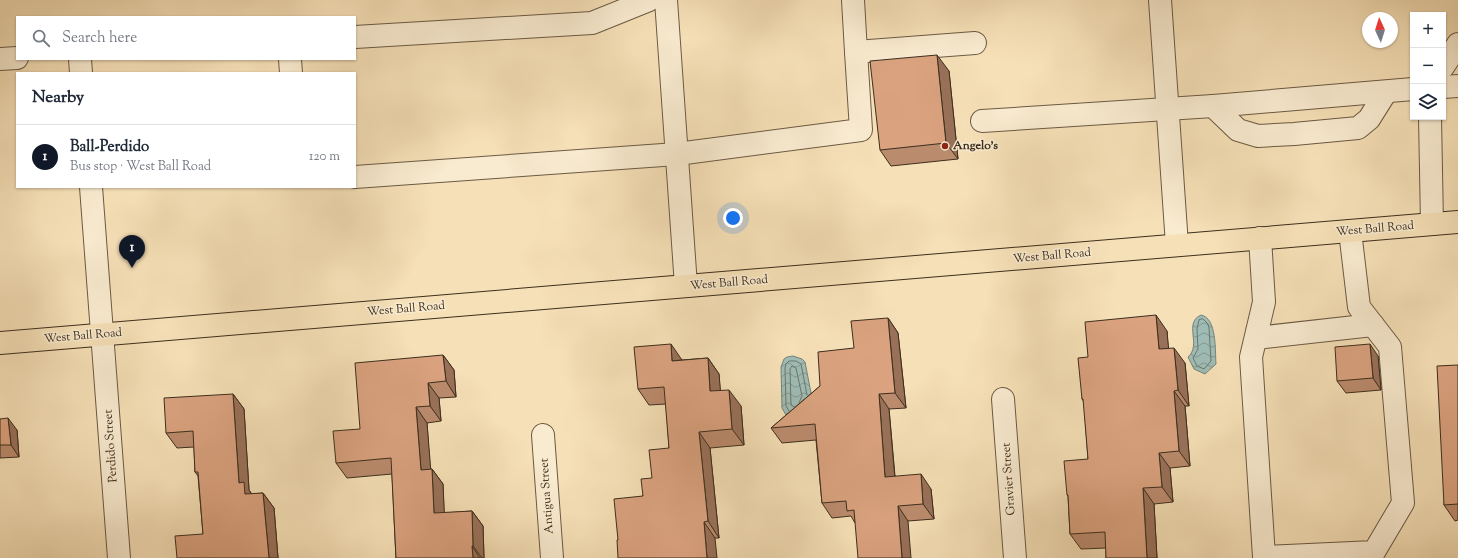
<!DOCTYPE html>
<html lang="en">
<head>
<meta charset="utf-8">
<style>
	body { margin:0; font-family:"Sorts Mill Goudy",serif; background:#f2f2f3; color:#1f2937 }
	.controls { position:absolute; right:12px; top:12px; display:grid; overflow:hidden; border-radius:0px; box-shadow:0 1px 3px #0004 }
	.controls button { width:36px; height:36px; display:grid; place-items:center; padding:0; border:0; border-bottom:1px solid #e0e1e3; background:#fff; color:#1f2937; font:20px sans-serif }
	.compass { position:absolute; left:1362px; top:12px; width:36px; height:36px; border-radius:50%; background:#fff; box-shadow:0 1px 3px #0004; rotate:356deg }
	.you { position:absolute; left:733px; top:218px; width:14px; height:14px; margin:-10px; border:3px solid #fff; border-radius:50%; background:#1a73e8; box-shadow:0 0 0 6px #1a73e833 }
	.badge { display:grid; place-items:center; width:26px; height:26px; border-radius:50%; background:#111827; color:#fff; font-size:13px; font-weight:700 }
	.pin { position:absolute; translate:-50% -33px; filter:drop-shadow(0 1px 2px #0008) }
	.pin::after { content:''; position:absolute; top:21px; width:14px; height:12px; background:inherit; clip-path:polygon(0 0,100% 0,50% 100%) }
	.list { margin:0; padding:0; list-style:none }
	h2 { display:flex; justify-content:space-between; align-items:center; height:52px; margin:0; padding:0 16px; font-size:17px }
	h2 small { font-size:13px; font-weight:400; color:#747a83 }
	.list li { display:grid; grid-template-columns:26px 1fr auto; gap:12px; align-items:center; box-sizing:border-box; height:64px; padding:0 16px; border-top:1px solid #e0e1e3 }
	.list b { display:block; font-size:15px; white-space:nowrap }
	.list p { margin:0; font-size:13px; white-space:nowrap; color:#747a83 }
	.list em { font-size:13px; font-style:normal; color:#747a83 }
	.icon { flex:none; width:22px; height:22px; fill:none; stroke:currentColor; stroke-width:2; stroke-linecap:round; stroke-linejoin:round }
	.map { position:relative; flex:none; width:1458px; height:558px; overflow:hidden }
	.search { position:absolute; background:#fff; box-shadow:0 1px 3px #0004; left:16px; top:16px; width:340px; height:44px; display:flex; align-items:center; gap:10px; box-sizing:border-box; padding:0 14px; border-radius:0px; color:#747a83; font-size:15px }
	.panel { position:absolute; background:#fff; box-shadow:0 1px 3px #0004; left:16px; top:72px; width:340px; height:116px; border-radius:0px }
	.map>svg:first-child { display:block }
	.water { fill:url(#water-waves); stroke:#778378 }
	.lines { fill:none; stroke-linecap:round; stroke-linejoin:round }
	.shore { stroke:#6e7569; stroke-width:1 }
	.minor-casing { stroke:#6b5a44; stroke-width:24 }
	.major-casing { stroke:#3d2e1d; stroke-width:24 }
	.minor { stroke:#f9ebd0; stroke-width:22 }
	.major { stroke:#f6e0b7; stroke-width:22 }
	.wall { fill:#bb8b6d; stroke:#3d2e1d }
	.shaded-wall { fill:#997159; stroke:#3d2e1d }
	.building { fill:#daa27f; stroke:#3d2e1d }
	.poi-dot { fill:#8f2418; stroke:#f9ebd0; stroke-width:1.5 }
	.labels { text-anchor:middle; dominant-baseline:central; stroke-width:3; stroke-linejoin:round; paint-order:stroke }
	.poi-label { font-size:12px; font-weight:bold; fill:#3d2e1d; stroke:#f9ebd0; text-anchor:start }
	.street-label { font-size:12px; fill:#3d2e1d; stroke:#f9ebd0 }
</style>
</head>
<body>
<div class="map">
<svg width="1458" height="558" viewBox="0 0 1458 558">
	<defs>
		<pattern id="water-waves" width="16" height="10" patternUnits="userSpaceOnUse"><rect width="16" height="10" fill="#9ebcb5"/><path d="M0 5q4-4 8 0t8 0" fill="none" stroke="#829993"/></pattern>
	</defs>
	<rect width="100%" height="100%" fill="#f6e0b7"/>
	<filter id="stains"><feTurbulence type="fractalNoise" baseFrequency=".005" numOctaves="4"/><feColorMatrix values="0 0 0 0 .2 0 0 0 0 .09 0 0 0 0 .02 0 0 0 .5 -.17"/></filter>
	<radialGradient id="worn" r=".72"><stop offset=".6" stop-color="#630" stop-opacity="0"/><stop offset="1" stop-color="#630" stop-opacity=".3"/></radialGradient>
	<g class="water">
		<path d="M 1201,315 C 1217,318 1215,350 1216,364 L 1205,374 L 1194,369 L 1188,357 C 1202,345 1183,323 1201,315 Z"/>
		<polygon points="793,356 802,359 805,362 812,398 792,417 786,415 782,408 781,367 784,359 787,357"/>
	</g>
	<g class="lines">
		<g class="shore">
			<polygon points="1203,319 1208,324 1209,328 1211,361 1204,369 1197,366 1193,358 1198,349 1197,329 1199,320"/>
			<polyline points="794,407 791,405 790,369 792,366 796,368 802,396 799,403"/>
			<polyline points="789,411 786,406 785,368 786,364 789,361 796,361 801,364 807,395"/>
		</g>
		<defs>
			<g id="minor">
				<polyline points="666,0 686,286"/>
				<polyline points="853,0 856,52"/>
				<polyline points="1160,0 1177,245"/>
				<polyline points="355,37 592,23 649,0"/>
				<polyline points="0,59 17,58"/>
				<polyline points="80,59 81,73"/>
				<polyline points="290,59 291,73"/>
				<polyline points="1443,67 1458,44"/>
				<polyline points="1443,87 1458,86"/>
				<polyline points="1213,106 1238,130 1258,136 1294,134 1358,128 1369,119 1386,92"/>
				<polyline points="1430,117 1432,224"/>
				<polyline points="982,121 1213,106 1413,89"/>
				<polyline points="355,177 677,154 861,130 856,52 975,43"/>
				<polyline points="91,187 119,558"/>
				<polyline points="1260,238 1264,302 1251,357 1264,557 1374,552 1403,503 1390,347 1359,307 1350,231"/>
				<polyline points="1256,338 1373,325"/>
				<polyline points="1003,399 1015,558"/>
				<polyline points="543,435 552,558"/>
			</g>
			<polyline id="major" points="0,343 1458,222"/>
		</defs>
		<use href="#minor" class="minor-casing"/>
		<use href="#major" class="major-casing"/>
		<use href="#minor" class="minor"/>
		<use href="#major" class="major"/>
	</g>
	<g class="wall">
		<polygon points="949,71 958,159 891,166 880,150"/>
		<polygon points="888,318 898,333 906,408 889,409 895,476 931,489 934,519 908,521 855,523 851,516 832,518 822,503 816,440 782,443 771,428 820,386 854,348"/>
		<polygon points="1167,331 1168,348 1185,363 1189,406 1185,406 1190,466 1170,468 1173,502 1154,504 1157,558 1106,558 1106,548 1081,549 1070,534 1068,496 1067,495 1088,459 1084,402 1082,399 1088,357"/>
		<polygon points="443,355 454,370 456,397 439,398 441,421 427,423 430,469 432,469 443,484 444,513 472,511 483,526 484,558 396,558 392,474 347,478 336,463 360,429"/>
		<polygon points="1378,356 1381,390 1346,393 1337,381"/>
		<polygon points="708,358 719,374 720,391 741,406 744,445 710,448 719,538 618,540 669,448 666,404 649,405 638,389 682,360"/>
		<polygon points="1458,365 1458,520 1455,521 1444,505"/>
		<polygon points="233,394 244,409 249,490 252,494 263,493 274,508 278,558 177,558 203,534 198,476 195,472 194,447 177,448 166,433"/>
		<polygon points="0,419 17,430 19,457 0,458"/>
	</g>
	<g class="shaded-wall">
		<polygon points="937,55 949,71 958,159 946,143"/>
		<polygon points="1156,315 1167,331 1170,364 1159,349"/>
		<polygon points="888,318 898,333 906,408 895,393"/>
		<polygon points="671,344 682,360 672,361"/>
		<polygon points="1370,344 1378,356 1381,390 1373,378"/>
		<polygon points="1174,348 1185,363 1189,406 1178,390"/>
		<polygon points="443,355 454,370 456,397 446,381"/>
		<polygon points="708,358 719,374 722,408 710,391"/>
		<polygon points="428,383 439,398 441,421 430,406"/>
		<polygon points="729,390 741,406 744,445 732,429"/>
		<polygon points="1174,391 1185,406 1190,466 1179,451"/>
		<polygon points="233,394 244,409 249,490 254,498 245,494 239,483"/>
		<polygon points="879,394 889,409 896,492 885,477"/>
		<polygon points="416,407 427,423 432,485 421,470"/>
		<polygon points="8,418 17,430 19,457 11,445"/>
		<polygon points="699,432 710,448 719,538 708,521"/>
		<polygon points="1159,453 1170,468 1173,502 1162,487"/>
		<polygon points="432,469 443,484 445,528 434,513"/>
		<polygon points="921,474 931,489 934,519 923,504"/>
		<polygon points="1143,488 1154,504 1157,558 1147,558"/>
		<polygon points="263,493 274,508 278,558 269,558"/>
		<polygon points="898,506 908,521 911,558 902,558"/>
		<polygon points="472,511 483,526 484,558 482,558 473,546"/>
		<polygon points="704,522 715,538 717,558 707,558"/>
		<polygon points="472,546 480,558 473,558"/>
	</g>
	<g class="building">
		<polygon points="937,55 946,143 880,150 870,61"/>
		<polygon points="1156,315 1159,349 1174,348 1178,390 1174,391 1179,451 1159,453 1162,487 1143,488 1147,558 1106,558 1105,532 1070,534 1068,495 1067,495 1064,461 1088,459 1083,399 1082,399 1078,358 1088,357 1085,322"/>
		<polygon points="888,318 895,393 879,394 885,477 921,474 923,504 898,506 902,558 858,558 854,510 847,511 846,501 822,503 815,424 771,428 820,386 818,352 854,348 851,321"/>
		<polygon points="671,344 672,361 708,358 710,391 729,390 732,429 699,432 708,521 704,522 707,558 618,558 617,540 618,540 614,499 643,496 641,479 652,478 649,450 669,448 664,387 638,389 634,347"/>
		<polygon points="1370,344 1373,378 1337,381 1335,347"/>
		<polygon points="443,355 446,381 428,383 430,406 416,407 421,470 432,469 434,513 472,511 473,546 472,546 473,558 396,558 391,458 336,463 333,431 360,429 355,363"/>
		<polygon points="1458,365 1458,504 1444,505 1437,366"/>
		<polygon points="233,394 239,483 244,482 245,494 263,493 269,558 177,558 175,536 203,534 198,472 195,472 193,431 166,433 164,398"/>
		<polygon points="8,418 11,445 0,445 0,419"/>
	</g>
	<circle class="poi-dot" cx="945" cy="146" r="4"/>
	<g class="labels">
		<g class="poi-label">
			<text x="953" y="146">Angelo's</text>
		</g>
		<g class="street-label">
			<text transform="translate(1375 229) rotate(-5)">West Ball Road</text>
			<text transform="translate(1052 256) rotate(-5)">West Ball Road</text>
			<text transform="translate(729 283) rotate(-5)">West Ball Road</text>
			<text transform="translate(406 309) rotate(-5)">West Ball Road</text>
			<text transform="translate(83 336) rotate(-5)">West Ball Road</text>
			<text transform="translate(111 446) rotate(-94)">Perdido Street</text>
			<text transform="translate(1009 479) rotate(-94)">Gravier Street</text>
			<text transform="translate(547 496) rotate(-94)">Antigua Street</text>
		</g>
	</g>
	<rect width="100%" height="100%" filter="url(#stains)"/>
	<rect width="100%" height="100%" fill="url(#worn)"/>
</svg>
<div class="controls">
<button>+</button>
<button>−</button>
<button><svg class="icon" aria-label="layers" viewBox="0 0 24 24"><path d="M12 4l9 5-9 5-9-5zM3 14l9 5 9-5"/></svg></button>
</div>
<svg class="compass" viewBox="-18 -18 36 36"><path d="M0-13l5 13h-10z" fill="#e53935"/><path d="M0 13l5-13h-10z" fill="#747a83"/></svg>
<div class="you"></div>
<div class="pin badge" style="left:132px;top:268px">1</div>
<div class="search"><svg class="icon" aria-label="search" viewBox="0 0 24 24"><circle cx="10" cy="10" r="6"/><path d="M15 15l6 6"/></svg>Search here</div>
<section class="panel">
<h2>Nearby<small></small></h2>
<ul class="list">
<li><span class="badge">1</span><div><b>Ball-Perdido</b><p>Bus stop · West Ball Road</p></div><em>120 m</em></li>
</ul>
</section>
</div>
</body>
</html>
